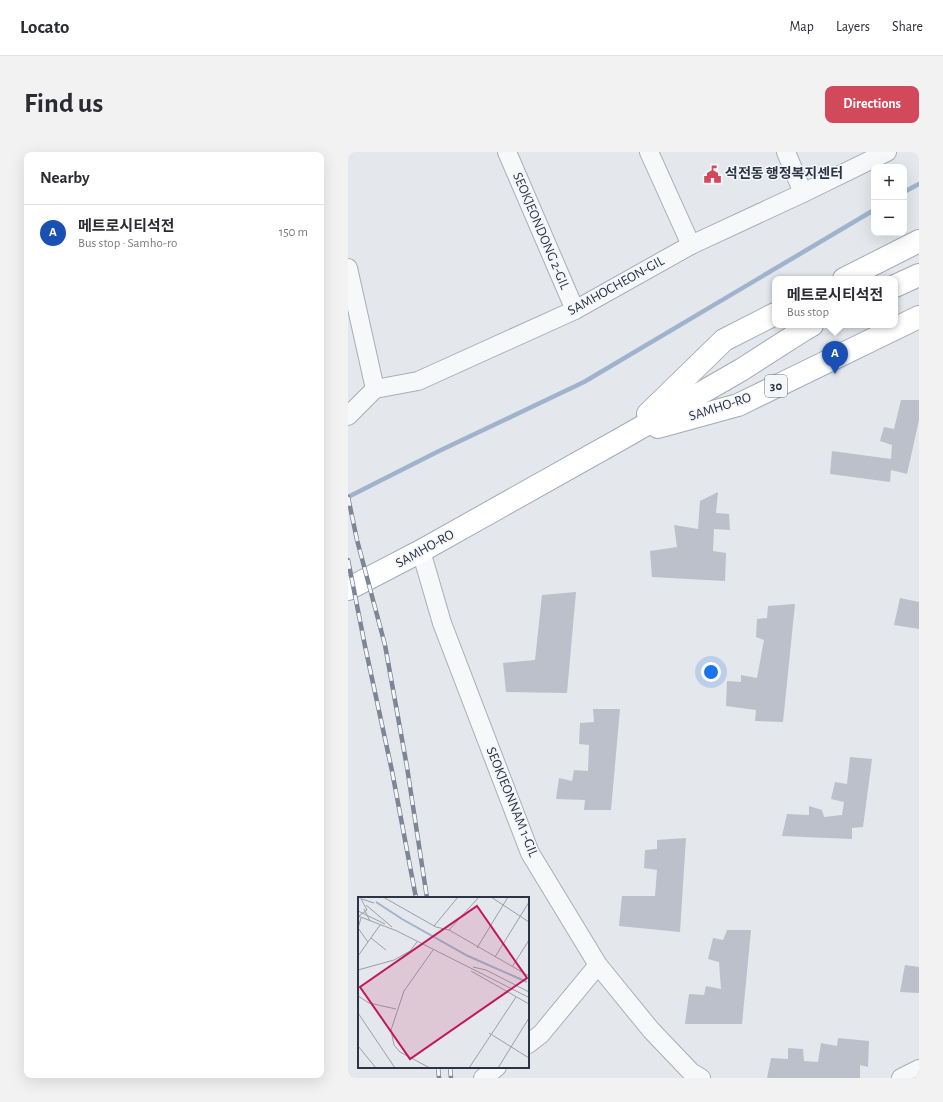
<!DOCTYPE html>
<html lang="en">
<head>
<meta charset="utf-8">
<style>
	body { margin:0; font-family:"Alegreya Sans","Noto Sans KR",sans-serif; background:#f2f2f3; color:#2b2b33 }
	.controls { position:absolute; right:12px; top:12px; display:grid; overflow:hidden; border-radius:8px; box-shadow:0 4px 16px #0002 }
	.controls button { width:36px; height:36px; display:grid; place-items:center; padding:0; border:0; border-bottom:1px solid #e1e1e2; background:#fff; color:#2b2b33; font:20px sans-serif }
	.you { position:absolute; left:363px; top:520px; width:14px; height:14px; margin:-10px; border:3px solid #fff; border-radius:50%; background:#1a73e8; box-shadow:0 0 0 6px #1a73e833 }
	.badge { display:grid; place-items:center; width:26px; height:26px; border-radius:50%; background:#d1495b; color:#fff; font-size:13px; font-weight:700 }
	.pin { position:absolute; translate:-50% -33px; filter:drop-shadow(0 1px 2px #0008) }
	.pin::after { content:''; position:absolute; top:21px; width:14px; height:12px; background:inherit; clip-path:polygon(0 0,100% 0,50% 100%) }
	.popup { position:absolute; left:424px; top:124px; width:126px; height:52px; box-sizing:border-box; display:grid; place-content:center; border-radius:8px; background:#fff; filter:drop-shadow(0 1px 3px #0005); font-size:13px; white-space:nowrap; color:#7c7c81 }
	.popup b { font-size:15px; color:#2b2b33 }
	.popup::after { content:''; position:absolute; left:50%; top:100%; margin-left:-8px; border:8px solid transparent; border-top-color:#fff }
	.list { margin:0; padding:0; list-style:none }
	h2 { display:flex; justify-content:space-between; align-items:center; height:52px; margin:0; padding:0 16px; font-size:17px }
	h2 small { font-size:13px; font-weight:400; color:#7c7c81 }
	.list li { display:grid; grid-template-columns:26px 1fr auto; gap:12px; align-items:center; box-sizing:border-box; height:56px; padding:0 16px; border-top:1px solid #e1e1e2 }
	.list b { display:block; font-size:15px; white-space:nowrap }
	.list p { margin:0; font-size:13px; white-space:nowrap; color:#7c7c81 }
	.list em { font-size:13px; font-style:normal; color:#7c7c81 }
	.map { position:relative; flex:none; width:571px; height:926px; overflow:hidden; border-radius:8px }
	header { display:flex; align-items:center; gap:24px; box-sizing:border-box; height:56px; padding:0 20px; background:#fff; border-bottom:1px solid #e1e1e2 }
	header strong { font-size:19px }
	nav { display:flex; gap:22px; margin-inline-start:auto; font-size:14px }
	.intro { display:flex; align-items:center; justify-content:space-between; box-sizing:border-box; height:96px; padding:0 24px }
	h1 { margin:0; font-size:28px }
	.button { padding:10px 18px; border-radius:8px; background:#d1495b; color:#fff; font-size:14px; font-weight:700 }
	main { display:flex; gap:24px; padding:0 24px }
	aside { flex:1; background:#fff; border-radius:8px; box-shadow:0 4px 16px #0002 }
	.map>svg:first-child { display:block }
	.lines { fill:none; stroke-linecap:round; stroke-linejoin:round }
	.stream { stroke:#9fb4cc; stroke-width:4.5 }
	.building { fill:#bbc0ca }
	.minor-casing { stroke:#a9aeb7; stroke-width:20 }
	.primary-casing { stroke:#a3abb8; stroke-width:24 }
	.minor { stroke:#f7f8fa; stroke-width:18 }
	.primary { stroke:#fff; stroke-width:22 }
	.rail-casing { stroke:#7d8696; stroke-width:4.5 }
	.rail { stroke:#f4f6f9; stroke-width:3; stroke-dasharray:9; stroke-linecap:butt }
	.labels { text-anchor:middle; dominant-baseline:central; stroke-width:3; stroke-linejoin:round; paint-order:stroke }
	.shield { fill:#f4f6f9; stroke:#676e7b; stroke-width:1 }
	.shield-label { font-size:13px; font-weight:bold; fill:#2b3445 }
	.poi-label { font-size:14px; font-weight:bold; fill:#2b3445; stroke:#f4f6f9; text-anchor:start }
	.street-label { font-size:14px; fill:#2b3445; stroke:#f4f6f9 }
	.inset-river { fill:none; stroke:#9fb4cc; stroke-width:2 }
	.inset-road { fill:none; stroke:#9a9fa9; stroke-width:1 }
	.view { fill:#c2185b; fill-opacity:0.15; stroke:#c2185b; stroke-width:2 }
	.inset-edge { fill:none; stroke:#2b3445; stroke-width:2 }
</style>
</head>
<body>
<header>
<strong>Locato</strong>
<nav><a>Map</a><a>Layers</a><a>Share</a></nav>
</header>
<div class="intro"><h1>Find us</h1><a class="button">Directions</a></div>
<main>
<aside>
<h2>Nearby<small></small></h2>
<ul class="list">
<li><span class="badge" style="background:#1a4fb4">A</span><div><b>메트로시티석전</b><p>Bus stop · Samho-ro</p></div><em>150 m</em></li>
</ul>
</aside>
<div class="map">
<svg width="571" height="926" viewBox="0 0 571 926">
	<rect width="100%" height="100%" fill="#e4e7ec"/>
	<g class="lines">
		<g class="stream">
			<polyline points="556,40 571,32"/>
			<polyline points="0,345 91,299 236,230 526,58"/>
		</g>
	</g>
	<g class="building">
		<polygon points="553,248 571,248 571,268 559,322 543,318 542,330 482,322 484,299 543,307 544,293 532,289 536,275 546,277"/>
		<polygon points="370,340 368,361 381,362 382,378 366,377 365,399 378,401 377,429 304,425 302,399 329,395 326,373 350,377 352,349"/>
		<polygon points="228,440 219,541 158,540 155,511 187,508 194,443"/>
		<polygon points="552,446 571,450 571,477 546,473"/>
		<polygon points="447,452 435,570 407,569 408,558 378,554 379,529 393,530 393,523 409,526 416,488 408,485 409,467 419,466 420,454"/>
		<polygon points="245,557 272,557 263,658 236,658 237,648 208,647 211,626 224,629 226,618 240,619 241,593 231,592 232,571 246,570"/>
		<polygon points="502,605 524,607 515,675 504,676 504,687 434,684 439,662 461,663 461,654 474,658 476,665 494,663 496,650 483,647 487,630 499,632"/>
		<polygon points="338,686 332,780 271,774 274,744 307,744 309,718 296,716 297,698 309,697 309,688"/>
		<polygon points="379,778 403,778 394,872 337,872 341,842 356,843 358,834 373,837 371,810 360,807 365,786 375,788"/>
		<polygon points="557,813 571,815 571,841 552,840"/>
		<polygon points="490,886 521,889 520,915 512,913 512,926 419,926 423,906 440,907 440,896 455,897 456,909 470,910 473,891 489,894"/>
	</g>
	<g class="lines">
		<defs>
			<g id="minor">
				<polyline points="159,0 227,158"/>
				<polyline points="301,0 343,93"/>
				<polyline points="438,0 455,41"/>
				<polyline points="0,116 27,237"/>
				<polyline points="0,264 27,237 70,229 227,158 343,93 455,41 539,0"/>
				<polyline points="73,399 94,471 182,701 250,813 303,878 343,920 353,926"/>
				<polyline points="180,892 193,882 250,813"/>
				<polyline points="135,926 149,915"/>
				<polyline points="553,926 571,917"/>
			</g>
			<g id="primary">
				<polyline points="496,127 571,89"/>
				<polyline points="547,134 571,123"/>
				<polyline points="300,262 376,188 427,162"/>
				<polyline points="310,275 390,253 571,165"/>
				<polyline points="0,437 73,399 278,284 393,218 457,177 464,173"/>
			</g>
		</defs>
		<use href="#minor" class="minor-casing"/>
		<use href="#primary" class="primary-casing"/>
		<use href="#minor" class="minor"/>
		<use href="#primary" class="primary"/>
		<defs>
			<g id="rail">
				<polyline points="0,345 9,388 37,493 59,615 79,746"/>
				<polyline points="0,408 17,494 44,619 68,746"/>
				<polyline points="90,915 91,926"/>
				<polyline points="102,915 103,926"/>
			</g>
		</defs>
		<use href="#rail" class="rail-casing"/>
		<use href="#rail" class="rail"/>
	</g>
	<defs>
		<symbol id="civic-bare" viewBox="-9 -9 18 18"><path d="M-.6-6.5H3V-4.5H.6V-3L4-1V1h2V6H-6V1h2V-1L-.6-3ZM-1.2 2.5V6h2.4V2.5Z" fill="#d1495b" stroke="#f4f6f9" stroke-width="2.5" paint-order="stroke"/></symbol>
	</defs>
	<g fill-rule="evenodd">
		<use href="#civic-bare" x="352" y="10" width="25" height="25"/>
	</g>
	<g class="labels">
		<rect class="shield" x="417" y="223" width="22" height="22" rx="3"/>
		<g class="shield-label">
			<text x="428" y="234">30</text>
		</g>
		<g class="poi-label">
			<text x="377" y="22">석전동 행정복지센터</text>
		</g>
		<g class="street-label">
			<text transform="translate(193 79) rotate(67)">SEOKJEONDONG 2-GIL</text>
			<text transform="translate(268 134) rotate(-29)">SAMHOCHEON-GIL</text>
			<text transform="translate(372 255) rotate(-18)">SAMHO-RO</text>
			<text transform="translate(77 397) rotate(-29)">SAMHO-RO</text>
			<text transform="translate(164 650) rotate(68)">SEOKJEONNAM 1-GIL</text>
		</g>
	</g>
	<g transform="translate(10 745)">
		<rect width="171" height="171" fill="#e4e7ec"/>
		<path class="inset-river" d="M 18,5 L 44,22 L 110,59 L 169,85"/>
		<path class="inset-road" d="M 25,0 L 78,30 L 91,33 L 171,79M 133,0 L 171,25M 4,2 L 16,6M 8,8 L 34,30M 6,12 L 12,24M 0,14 L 27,27M 0,19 L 39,34 L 170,100M 1,19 L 9,13 L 2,0M 3,21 L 0,31 L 10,45M 76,29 L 100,0M 91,33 L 121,0M 13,41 L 28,53M 119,51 L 150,0M 0,59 L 22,28M 137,60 L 171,5M 115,70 L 128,73 L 171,95M 154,70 L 171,43M 0,73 L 36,63 L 52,54 L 59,45M 113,74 L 171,107M 0,99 L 11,106 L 38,112M 0,116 L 37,171M 131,136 L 171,161M 0,149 L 18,171M 72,171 L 42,155 L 36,148 L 33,133 L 46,94 L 75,53M 111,171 L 158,100M 140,171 L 171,121"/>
		<path class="view" d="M 119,9 L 169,81 L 52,162 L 2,90 Z"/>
		<rect width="171" height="171" class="inset-edge"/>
	</g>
</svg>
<div class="controls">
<button>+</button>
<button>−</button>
</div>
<div class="you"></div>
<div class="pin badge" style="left:487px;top:222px;background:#1a4fb4">A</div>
<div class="popup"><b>메트로시티석전</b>Bus stop</div>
</div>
</main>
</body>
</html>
